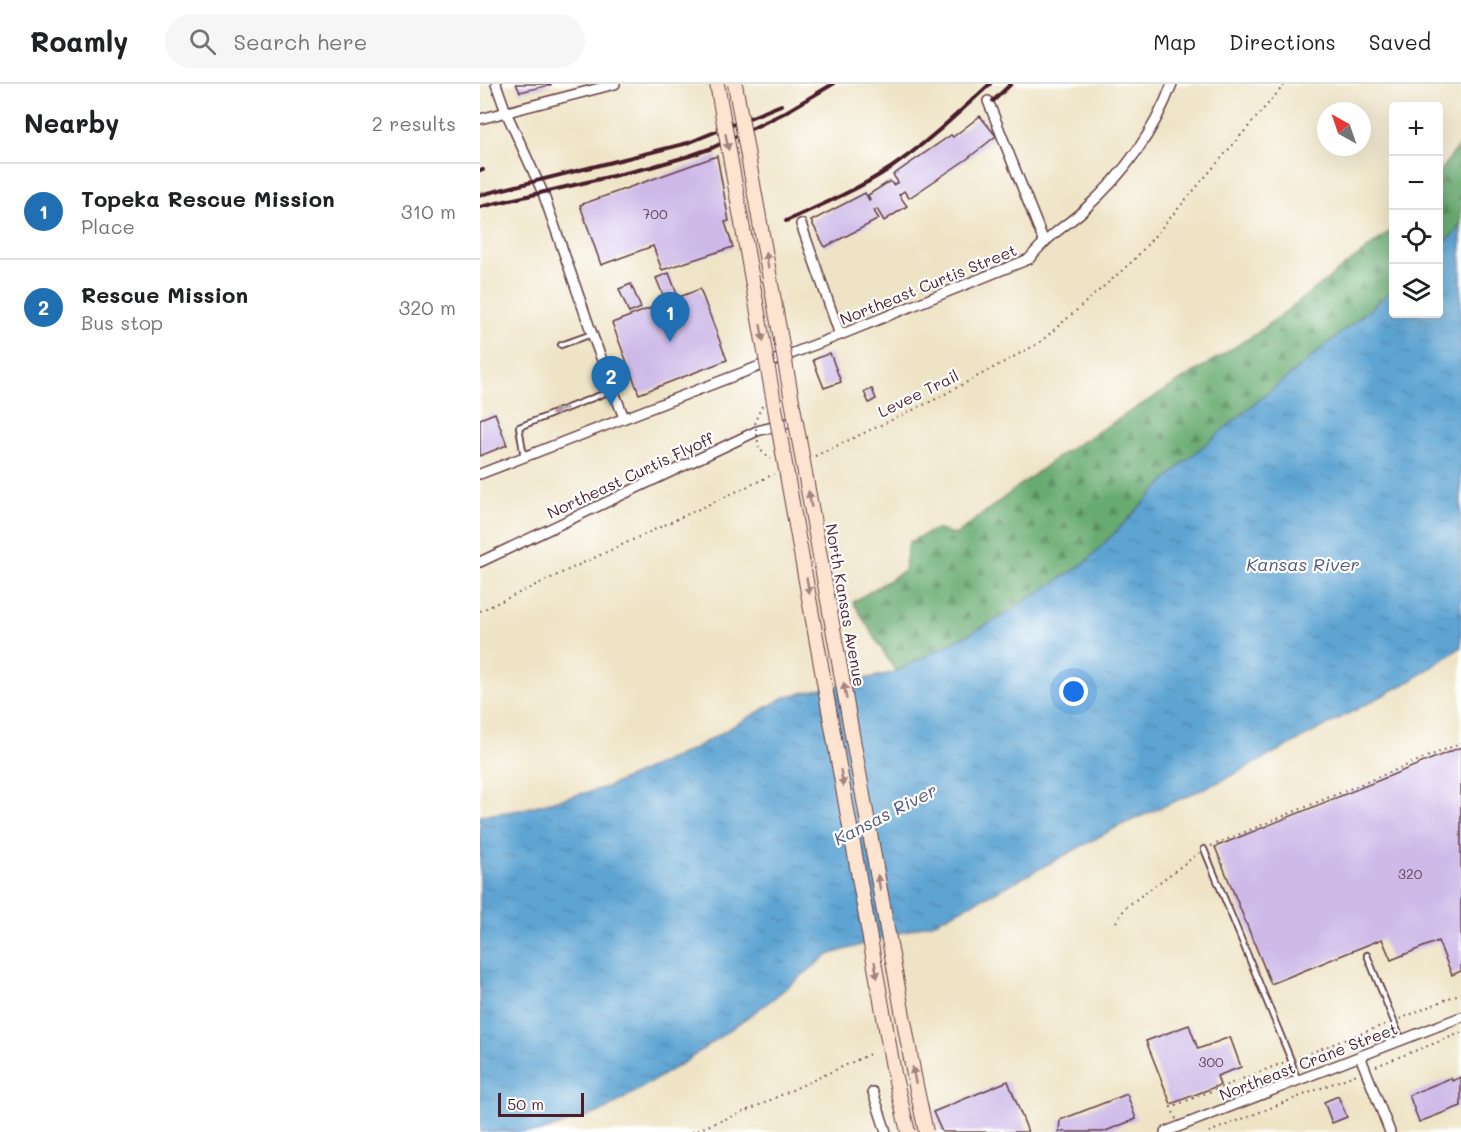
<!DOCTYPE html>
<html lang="en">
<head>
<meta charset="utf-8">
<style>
	body { margin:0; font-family:Mali,sans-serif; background:#f6f6f6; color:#202124 }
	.controls { position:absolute; right:18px; top:18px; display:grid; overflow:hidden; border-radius:6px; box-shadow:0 6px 24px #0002 }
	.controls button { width:54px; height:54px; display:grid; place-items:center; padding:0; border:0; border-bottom:2px solid #e0e0e0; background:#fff; color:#202124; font:30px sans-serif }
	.compass { position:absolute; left:837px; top:18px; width:54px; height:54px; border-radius:50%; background:#fff; box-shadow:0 6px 24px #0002; rotate:320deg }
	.scale { position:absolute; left:18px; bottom:15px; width:86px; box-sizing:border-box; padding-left:6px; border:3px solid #4a1f2b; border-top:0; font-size:16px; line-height:21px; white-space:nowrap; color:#4a1f2b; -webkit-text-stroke:4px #fff; paint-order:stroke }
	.you { position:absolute; left:594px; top:608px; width:21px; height:21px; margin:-15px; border:4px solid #fff; border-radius:50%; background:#1a73e8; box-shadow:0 0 0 9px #1a73e833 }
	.badge { display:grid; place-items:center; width:39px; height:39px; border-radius:50%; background:#1f6fb2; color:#fff; font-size:20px; font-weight:700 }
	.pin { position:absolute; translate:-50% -50px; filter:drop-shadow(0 2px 3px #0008) }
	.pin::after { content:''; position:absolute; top:32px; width:21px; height:18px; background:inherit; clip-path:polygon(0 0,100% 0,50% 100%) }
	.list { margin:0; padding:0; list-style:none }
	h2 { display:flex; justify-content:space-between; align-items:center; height:78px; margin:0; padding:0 24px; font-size:26px }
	h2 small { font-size:20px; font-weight:400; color:#757577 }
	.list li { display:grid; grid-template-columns:39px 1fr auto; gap:18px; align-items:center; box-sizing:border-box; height:96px; padding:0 24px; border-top:2px solid #e0e0e0 }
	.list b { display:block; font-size:22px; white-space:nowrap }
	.list p { margin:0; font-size:20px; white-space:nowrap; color:#757577 }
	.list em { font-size:20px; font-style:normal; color:#757577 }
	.icon { flex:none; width:33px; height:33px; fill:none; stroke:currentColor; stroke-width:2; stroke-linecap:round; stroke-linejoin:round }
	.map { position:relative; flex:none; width:981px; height:1048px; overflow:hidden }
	header { display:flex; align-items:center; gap:36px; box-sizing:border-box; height:84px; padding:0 30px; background:#fff; border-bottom:2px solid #e0e0e0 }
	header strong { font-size:28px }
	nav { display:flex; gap:33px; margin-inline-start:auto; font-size:21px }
	.search { width:420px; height:54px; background:#f6f6f6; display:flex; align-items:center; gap:15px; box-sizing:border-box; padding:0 21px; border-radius:33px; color:#757577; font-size:22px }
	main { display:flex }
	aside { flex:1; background:#fff }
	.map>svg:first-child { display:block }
	.forest { fill:url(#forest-firs); stroke:#58654d; stroke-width:1.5 }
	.water { fill:url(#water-ripples); stroke:#54627f; stroke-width:1.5 }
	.building { fill:#ceb9e8 }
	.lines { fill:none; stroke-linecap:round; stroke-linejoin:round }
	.lane-casing { stroke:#633c42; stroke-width:8 }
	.street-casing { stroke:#633c42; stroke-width:12 }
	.path { stroke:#633c42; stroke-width:2; stroke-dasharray:1.5 4.5; stroke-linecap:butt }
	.lane { stroke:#fff; stroke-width:4.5 }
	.street { stroke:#fff; stroke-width:9 }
	.rail { stroke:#4a1f2b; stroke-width:4 }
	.secondary-bridge-casing { stroke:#633c42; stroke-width:16; stroke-linecap:butt }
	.path-bridge { stroke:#633c42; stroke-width:2; stroke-dasharray:1.5 4.5; stroke-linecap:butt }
	.secondary-bridge { stroke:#fde4d1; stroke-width:14 }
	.oneway { fill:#a4827e }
	.oneway2 { fill:#ae9aa0 }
	.labels { text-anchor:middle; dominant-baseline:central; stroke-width:4.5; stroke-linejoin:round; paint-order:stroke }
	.number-label { font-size:14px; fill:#6b465a }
	.street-label { font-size:16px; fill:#4a1f2b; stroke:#fff }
	.water-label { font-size:18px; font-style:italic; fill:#535b77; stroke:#fff }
</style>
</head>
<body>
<header>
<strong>Roamly</strong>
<div class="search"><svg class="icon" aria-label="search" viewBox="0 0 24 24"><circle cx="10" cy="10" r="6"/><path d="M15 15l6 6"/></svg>Search here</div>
<nav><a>Map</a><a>Directions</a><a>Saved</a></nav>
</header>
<main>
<aside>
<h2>Nearby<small>2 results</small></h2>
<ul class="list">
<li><span class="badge">1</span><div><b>Topeka Rescue Mission</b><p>Place</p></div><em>310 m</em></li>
<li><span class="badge">2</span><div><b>Rescue Mission</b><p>Bus stop</p></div><em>320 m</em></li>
</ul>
</aside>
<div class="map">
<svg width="981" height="1048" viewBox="0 0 981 1048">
	<defs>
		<pattern id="forest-firs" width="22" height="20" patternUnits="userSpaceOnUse" patternTransform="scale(1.5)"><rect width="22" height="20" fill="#67ab6f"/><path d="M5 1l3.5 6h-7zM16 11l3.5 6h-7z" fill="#578b5b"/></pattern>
		<pattern id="water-ripples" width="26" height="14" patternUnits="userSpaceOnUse" patternTransform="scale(1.5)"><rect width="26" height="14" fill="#5da4d3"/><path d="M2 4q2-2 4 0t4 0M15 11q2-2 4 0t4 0" fill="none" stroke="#4f85ab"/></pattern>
	</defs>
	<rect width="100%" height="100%" fill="#fff"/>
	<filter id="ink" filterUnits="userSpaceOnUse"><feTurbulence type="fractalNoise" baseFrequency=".0167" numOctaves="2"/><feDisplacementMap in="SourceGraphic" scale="12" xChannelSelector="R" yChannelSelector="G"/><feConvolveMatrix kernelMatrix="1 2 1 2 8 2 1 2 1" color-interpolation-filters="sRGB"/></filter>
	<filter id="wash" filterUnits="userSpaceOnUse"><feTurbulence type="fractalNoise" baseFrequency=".008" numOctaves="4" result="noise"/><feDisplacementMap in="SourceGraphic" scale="24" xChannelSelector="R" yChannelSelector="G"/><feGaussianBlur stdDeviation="1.35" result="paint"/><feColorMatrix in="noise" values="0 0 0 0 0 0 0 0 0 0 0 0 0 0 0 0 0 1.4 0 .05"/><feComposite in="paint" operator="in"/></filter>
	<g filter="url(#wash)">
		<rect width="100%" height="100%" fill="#eee3c4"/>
		<g class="forest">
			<polygon points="981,59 981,143 959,164 959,88"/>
			<polygon points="913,145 913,206 909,210 704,378 605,479 516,536 416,588 373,518 424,487 429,458 456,445 475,451 580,371 776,250"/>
		</g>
		<polygon class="water" points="981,143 981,563 932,596 743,696 639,742 527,802 455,838 348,871 290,917 206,977 123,1027 60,1048 0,1048 0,772 1,771 0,771 0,732 40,726 127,703 213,665 305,613 416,588 516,536 605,479 704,378 913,206 914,230 958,230 959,164"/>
		<g id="blocks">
			<g class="building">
				<polygon points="36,0 71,0 71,1 40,8"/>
				<polygon points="500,32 516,52 487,75 429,114 424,107 419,111 427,122 404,137 397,125 394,127 399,135 345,163 331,137 385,109 389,116 390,115 388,111 410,97 413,101 418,98 413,91 471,51 473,53"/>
				<polygon points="237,72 249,137 245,138 253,163 182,186 173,162 121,181 100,121"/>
				<polygon points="189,189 197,210 185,216 176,194"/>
				<polygon points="151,200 161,224 149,229 139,205"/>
				<polygon points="220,205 247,276 159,310 132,239"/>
				<polygon points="350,269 361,298 344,304 333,276"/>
				<polygon points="392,305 396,315 389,319 384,308"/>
				<polygon points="15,329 27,361 0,372 0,335"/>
				<polygon points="981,663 981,887 972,891 958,857 911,876 902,855 791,900 735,763"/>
				<polygon points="709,941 718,965 750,953 761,983 737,992 740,1001 691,1020 666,957"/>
				<polygon points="981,993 981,1022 939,1038 929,1011 971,994 972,997"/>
				<polygon points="528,997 548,1048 462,1048 453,1028"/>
				<polygon points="647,1010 656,1035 623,1048 579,1048 580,1036"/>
				<polygon points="858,1012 867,1033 852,1039 844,1018"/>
			</g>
		</g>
	</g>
	<g filter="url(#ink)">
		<use href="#blocks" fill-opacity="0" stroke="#633c42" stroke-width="1.5"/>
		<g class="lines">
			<defs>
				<g id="lane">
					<polyline points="81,261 112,250"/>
					<polyline points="44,373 39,343 133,306"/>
					<polyline points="724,765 811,976 817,996"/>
					<polyline points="887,871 921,955"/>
				</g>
				<g id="street">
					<polyline points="16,0 26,28 63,109 112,250 144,334"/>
					<polyline points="508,17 564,158"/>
					<polyline points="0,35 135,0"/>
					<polyline points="321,140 360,251"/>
					<path d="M 0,390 L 360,251 L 549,175 C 554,169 559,163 565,158 C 577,146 592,137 605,125 C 643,91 674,48 692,0"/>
					<polyline points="0,478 277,347 316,337"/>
					<polyline points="880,972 910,1048"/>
					<polyline points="393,1008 406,1048"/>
					<polyline points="685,1048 981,933"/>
				</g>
			</defs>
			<use href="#lane" class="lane-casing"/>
			<use href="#street" class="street-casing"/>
			<g class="path">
				<polyline points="0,15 4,13"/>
				<polyline points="335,372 454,316 559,259 654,176 805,0"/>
				<polyline points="0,527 294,390"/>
				<polyline points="731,762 981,659"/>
				<polyline points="636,838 646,823 719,769"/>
				<polyline points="920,935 981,909"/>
				<polyline points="819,973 906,940"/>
				<polyline points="896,982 981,949"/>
				<polyline points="696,1035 691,1023 805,978"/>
				<polyline points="212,1048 271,1025 392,969"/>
				<polyline points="729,1048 877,990"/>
			</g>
			<use href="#lane" class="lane"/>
			<use href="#street" class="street"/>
			<g class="rail">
				<polyline points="513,17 531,0"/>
				<polyline points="0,86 3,86"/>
				<polyline points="0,111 208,59 301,21"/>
				<polyline points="0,123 171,83 209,72 232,64 304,29 353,0"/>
				<path d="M 306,137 C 342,121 379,105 412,83 C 447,59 478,29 510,0"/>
			</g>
			<defs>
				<g id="secondary-bridge">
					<polyline points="237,0 414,989 428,1048"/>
					<polyline points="255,0 408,850 435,997 446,1048"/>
				</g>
			</defs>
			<use href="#secondary-bridge" class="secondary-bridge-casing"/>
			<polyline class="path-bridge" points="282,322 275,337 279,365 291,375"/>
			<use href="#secondary-bridge" class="secondary-bridge"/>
		</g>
		<defs><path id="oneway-solid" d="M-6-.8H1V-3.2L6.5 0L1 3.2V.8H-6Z" transform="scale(1.5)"/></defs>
		<g class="oneway">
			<use href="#oneway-solid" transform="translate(247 58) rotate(80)"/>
			<use href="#oneway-solid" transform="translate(287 176) rotate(-100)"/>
			<use href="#oneway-solid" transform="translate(282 249) rotate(80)"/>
			<use href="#oneway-solid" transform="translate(330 415) rotate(-100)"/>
			<use href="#oneway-solid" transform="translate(328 502) rotate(80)"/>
			<use href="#oneway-solid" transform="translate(365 607) rotate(-100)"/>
			<use href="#oneway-solid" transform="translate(362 694) rotate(80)"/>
			<use href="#oneway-solid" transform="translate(399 799) rotate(-100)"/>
			<use href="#oneway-solid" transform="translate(396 886) rotate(80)"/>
			<use href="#oneway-solid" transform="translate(434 991) rotate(-101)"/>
		</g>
		<use class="oneway2" href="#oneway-solid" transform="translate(79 327) rotate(159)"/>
	</g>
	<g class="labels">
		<g class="number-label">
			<text x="175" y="129">700</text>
			<text x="930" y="789">320</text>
			<text x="731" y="977">300</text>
		</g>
		<g class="street-label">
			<text transform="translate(448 200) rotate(-22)">Northeast Curtis Street</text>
			<text transform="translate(438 309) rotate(-26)">Levee Trail</text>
			<text transform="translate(150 391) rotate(-25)">Northeast Curtis Flyoff</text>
			<text transform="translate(366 521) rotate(80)">North Kansas Avenue</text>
			<text transform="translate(828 977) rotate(-21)">Northeast Crane Street</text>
		</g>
		<g class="water-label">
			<text x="823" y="480">Kansas River</text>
			<text transform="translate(405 730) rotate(-27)">Kansas River</text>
		</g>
	</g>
</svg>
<div class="controls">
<button>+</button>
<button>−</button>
<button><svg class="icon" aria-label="locate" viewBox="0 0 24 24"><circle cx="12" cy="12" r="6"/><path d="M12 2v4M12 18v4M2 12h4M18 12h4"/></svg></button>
<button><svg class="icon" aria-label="layers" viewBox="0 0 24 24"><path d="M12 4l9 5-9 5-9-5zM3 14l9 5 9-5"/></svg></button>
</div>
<svg class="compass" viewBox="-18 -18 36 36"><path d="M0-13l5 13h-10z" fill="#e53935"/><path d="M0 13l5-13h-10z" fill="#757577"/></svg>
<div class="scale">50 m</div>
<div class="you"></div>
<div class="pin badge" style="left:190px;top:258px">1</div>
<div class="pin badge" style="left:131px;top:322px">2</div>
</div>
</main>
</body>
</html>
